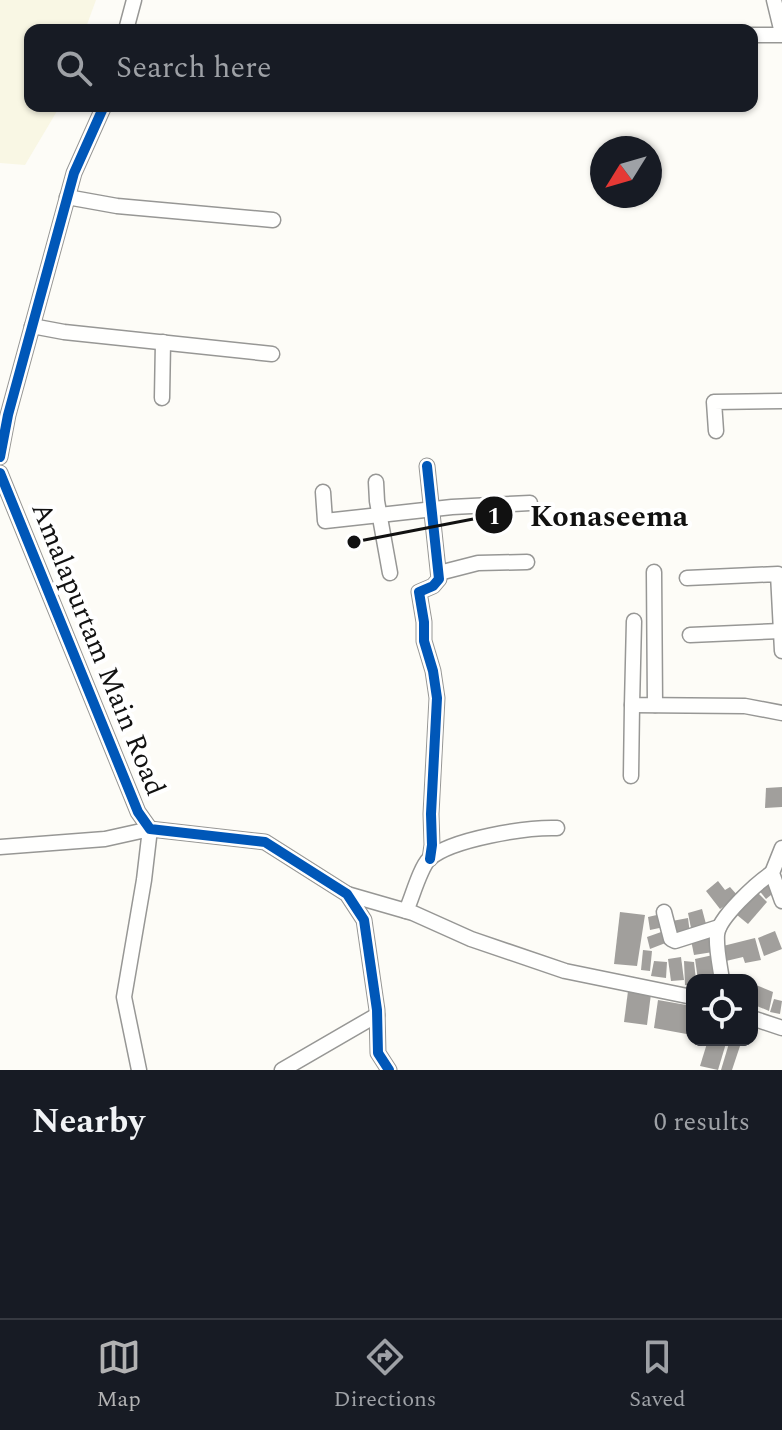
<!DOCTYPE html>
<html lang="en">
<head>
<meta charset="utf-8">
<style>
	body { margin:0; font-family:Spectral,serif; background:#242831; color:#f1f3f6 }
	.controls { position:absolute; right:24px; bottom:24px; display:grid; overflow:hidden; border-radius:16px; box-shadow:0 2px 6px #0004 }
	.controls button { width:72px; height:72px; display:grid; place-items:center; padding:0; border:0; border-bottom:2px solid #363941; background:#171b24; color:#f1f3f6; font:40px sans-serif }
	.compass { position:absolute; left:590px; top:136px; width:72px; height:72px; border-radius:50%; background:#171b24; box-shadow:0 2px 6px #0004; rotate:233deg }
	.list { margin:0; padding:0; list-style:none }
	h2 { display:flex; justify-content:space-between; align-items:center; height:104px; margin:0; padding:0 32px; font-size:34px }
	h2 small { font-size:26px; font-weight:400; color:#9ea1a6 }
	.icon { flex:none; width:44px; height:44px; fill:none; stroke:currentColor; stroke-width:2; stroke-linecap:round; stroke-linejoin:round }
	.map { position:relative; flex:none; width:782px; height:1070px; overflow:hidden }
	.search { position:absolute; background:#171b24; box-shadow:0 2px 6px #0004; left:24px; right:24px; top:24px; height:88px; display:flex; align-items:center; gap:20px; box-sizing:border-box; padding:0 28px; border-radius:16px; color:#9ea1a6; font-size:30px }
	.sheet { height:248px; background:#171b24 }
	nav { display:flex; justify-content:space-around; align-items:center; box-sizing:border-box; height:112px; border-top:2px solid #363941; background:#171b24; font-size:22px; color:#9ea1a6 }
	nav a { display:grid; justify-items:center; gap:4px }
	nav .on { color:#b2b2b3 }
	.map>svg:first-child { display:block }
	.farmland { fill:#f9f7e4 }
	.building { fill:#a19f9c }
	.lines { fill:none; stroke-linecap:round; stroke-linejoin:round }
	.minor-casing { stroke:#979795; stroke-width:17 }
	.minor { stroke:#fffffe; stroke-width:14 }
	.cycleway-casing { stroke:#fff; stroke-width:15 }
	.cycleway { stroke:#0057b8; stroke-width:10 }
	.labels { text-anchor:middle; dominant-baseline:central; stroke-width:8; stroke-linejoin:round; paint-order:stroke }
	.street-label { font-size:28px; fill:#111; stroke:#fff }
	.leader { fill:none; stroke:#111; stroke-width:3 }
	.callout-dot { fill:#111; stroke:#fff; stroke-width:3 }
	.mark-label { font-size:24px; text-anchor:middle; font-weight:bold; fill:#fff }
	.callout-label { font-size:30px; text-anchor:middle; font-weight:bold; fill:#111; stroke:#fff; stroke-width:8; stroke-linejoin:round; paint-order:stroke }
</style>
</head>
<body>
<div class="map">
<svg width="782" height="1070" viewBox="0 0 782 1070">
	<rect width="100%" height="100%" fill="#fdfcf7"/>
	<polygon class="farmland" points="0,0 96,0 85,30 30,30 30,106 60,106 25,165 0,163"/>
	<g class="building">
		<polygon points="782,787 782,807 765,808 766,788"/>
		<polygon points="718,881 725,890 730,887 738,896 720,909 706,891"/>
		<polygon points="768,881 776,891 766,899 758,889"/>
		<polygon points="758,893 767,902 748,924 737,915"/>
		<polygon points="702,909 706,924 691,928 688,913"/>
		<polygon points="620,912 645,915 637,966 614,964"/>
		<polygon points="661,914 664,927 650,930 648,917"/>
		<polygon points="688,918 690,934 676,936 672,921"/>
		<polygon points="664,931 668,942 650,949 647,937"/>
		<polygon points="775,931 782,949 764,956 758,938"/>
		<polygon points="710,936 713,952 694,955 691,940"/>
		<polygon points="755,938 761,960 745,963 743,957 726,961 723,946"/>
		<polygon points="643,950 652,951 650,971 641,970"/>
		<polygon points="713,955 718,980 698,980 695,959"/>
		<polygon points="681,957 684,980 671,981 668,959"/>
		<polygon points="654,961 667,962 666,978 651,976"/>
		<polygon points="684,961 694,962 696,980 692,980 692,986 685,985"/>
		<polygon points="756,985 773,992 769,1011 752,1004"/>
		<polygon points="628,991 651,994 647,1025 624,1022"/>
		<polygon points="774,999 782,1001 780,1014 770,1012"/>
		<polygon points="658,1000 692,1006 692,1035 654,1028"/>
		<polygon points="708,1040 727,1040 718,1070 700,1066"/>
		<polygon points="730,1040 742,1040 732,1070 721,1070"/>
	</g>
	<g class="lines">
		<defs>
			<g id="minor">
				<polyline points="774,0 782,33"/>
				<polyline points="126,30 134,0"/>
				<polyline points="752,35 782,35"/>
				<polyline points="67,197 117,206 273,220"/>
				<polyline points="32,326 64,332 272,354"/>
				<polyline points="162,398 163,342"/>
				<polyline points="716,431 714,402 782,401"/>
				<polyline points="0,457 8,415 74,173 104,106"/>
				<polyline points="427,466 439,579 433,586 419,592 424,622 424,641 433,671 437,698 431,814 432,845 430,859"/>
				<polyline points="0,473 138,812 150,829 265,842 347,894 364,920 377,1010 378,1053 389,1070"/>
				<polyline points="376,482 377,501 390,573"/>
				<polyline points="323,492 325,521 452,507 530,503"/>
				<polyline points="654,572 655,705"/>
				<polyline points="439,573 478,563 527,562"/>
				<polyline points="687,578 778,574 782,651"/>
				<polyline points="634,621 632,705 745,706 782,713"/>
				<polyline points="690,635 781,631"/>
				<polyline points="631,776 632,705"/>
				<polyline points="0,847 105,839 150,829 144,880 124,997 139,1070"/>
				<polyline points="782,848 772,873 782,901"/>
				<polyline points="347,894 413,913 471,939 565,971 692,997"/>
				<path d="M 406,911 C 412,898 420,868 429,859 C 451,839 527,827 557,828"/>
				<polyline points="664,912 671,939 675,941 719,927"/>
				<path d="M 722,980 C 720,966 716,949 717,935 C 718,918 758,882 772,873"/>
				<polyline points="752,1018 782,1028"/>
				<polyline points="282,1070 377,1015"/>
			</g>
		</defs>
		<use href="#minor" class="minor-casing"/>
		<use href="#minor" class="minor"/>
		<defs>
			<g id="cycleway">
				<polyline points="0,457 8,415 74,173 104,106"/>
				<polyline points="427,466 439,579 433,586 419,592 424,622 424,641 433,671 437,698 431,814 432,845 430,859"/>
				<polyline points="0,473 138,812 150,829 265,842 347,894 364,920 377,1010 378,1053 389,1070"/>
			</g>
		</defs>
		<use href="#cycleway" class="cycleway-casing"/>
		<use href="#cycleway" class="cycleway"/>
	</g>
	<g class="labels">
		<g class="street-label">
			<text transform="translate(98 649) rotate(68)">Amalapurtam Main Road</text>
		</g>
	</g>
	<path class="leader" d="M354 542L494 515"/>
	<g class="callout-dot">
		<circle cx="354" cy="542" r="8"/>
		<circle cx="494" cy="515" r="20"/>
	</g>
	<g class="mark-label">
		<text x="494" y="524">1</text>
	</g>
	<g class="callout-label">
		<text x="609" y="526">Konaseema</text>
	</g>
</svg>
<div class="controls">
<button><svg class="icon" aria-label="locate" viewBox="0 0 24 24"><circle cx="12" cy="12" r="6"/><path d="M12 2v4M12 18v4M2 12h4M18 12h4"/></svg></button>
</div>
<svg class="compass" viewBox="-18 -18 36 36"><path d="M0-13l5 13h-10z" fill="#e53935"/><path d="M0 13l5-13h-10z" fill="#9ea1a6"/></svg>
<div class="search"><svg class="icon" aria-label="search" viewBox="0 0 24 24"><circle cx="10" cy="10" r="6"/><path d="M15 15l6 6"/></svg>Search here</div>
</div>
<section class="sheet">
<h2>Nearby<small>0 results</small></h2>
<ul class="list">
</ul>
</section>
<nav>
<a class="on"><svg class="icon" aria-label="map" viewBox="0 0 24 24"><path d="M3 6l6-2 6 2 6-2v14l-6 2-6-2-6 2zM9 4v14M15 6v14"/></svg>Map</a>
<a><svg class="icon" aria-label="directions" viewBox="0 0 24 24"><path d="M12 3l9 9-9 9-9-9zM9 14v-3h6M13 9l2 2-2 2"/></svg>Directions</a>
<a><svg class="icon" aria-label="saved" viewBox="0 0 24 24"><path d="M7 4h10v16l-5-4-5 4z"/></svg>Saved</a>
</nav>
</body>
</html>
